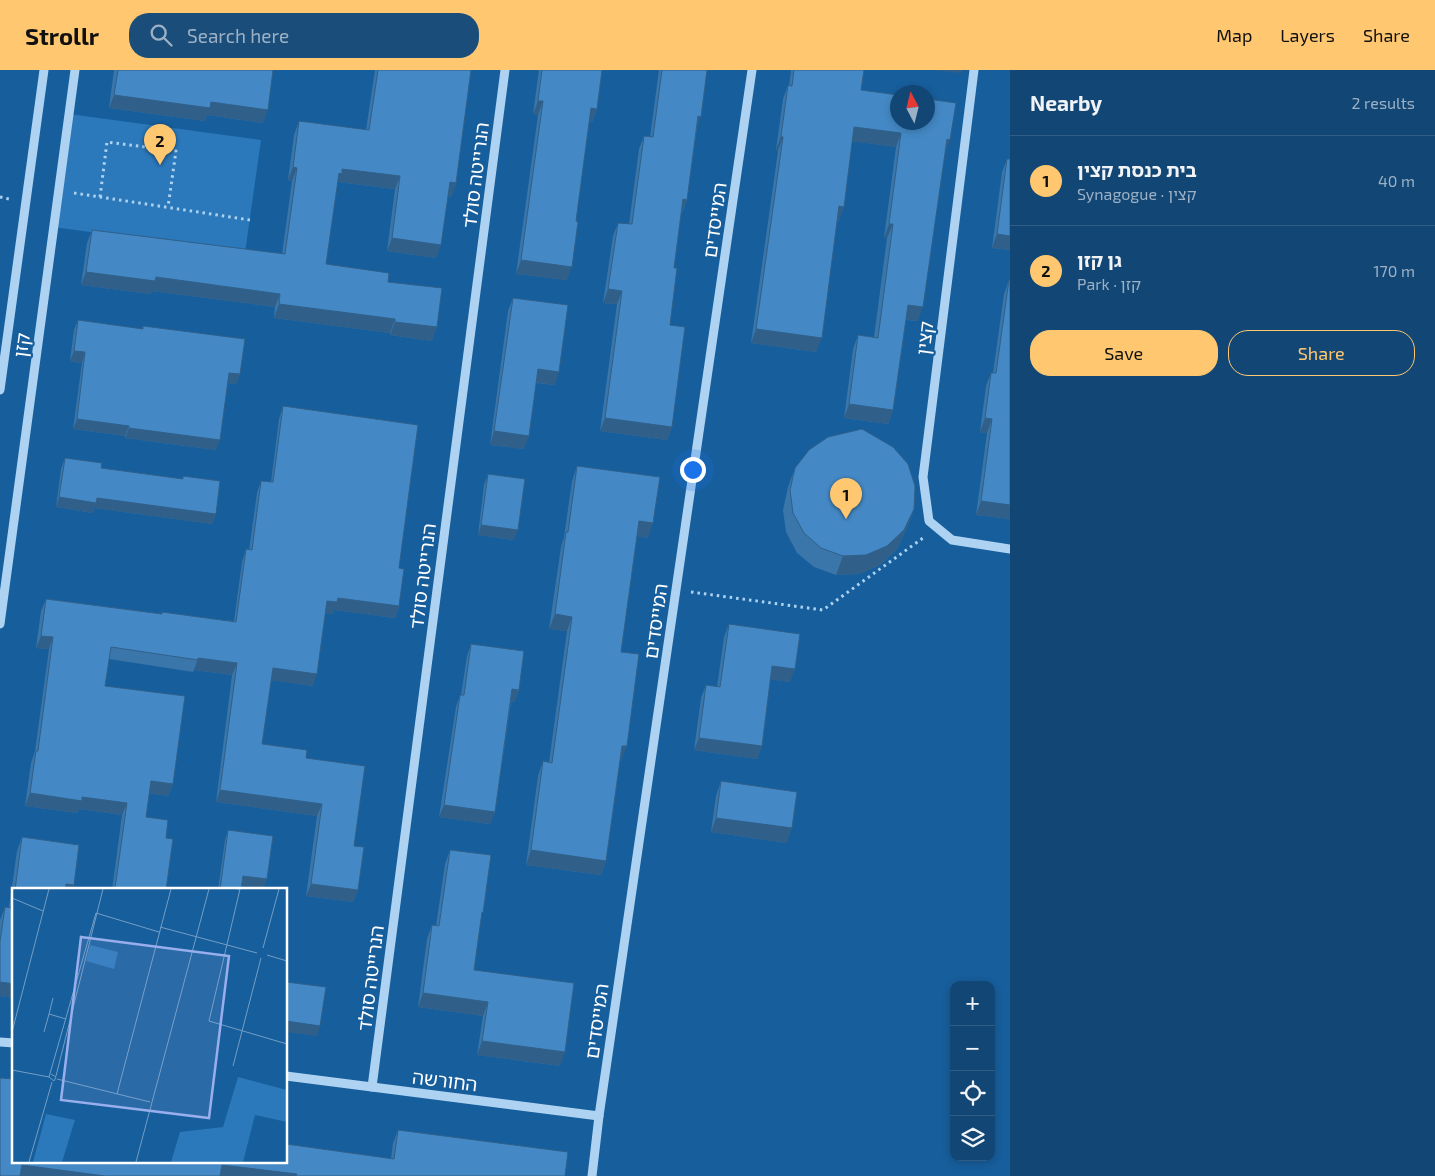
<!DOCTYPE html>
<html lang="en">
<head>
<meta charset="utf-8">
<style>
	body { margin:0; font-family:"Exo 2","Noto Sans Hebrew",sans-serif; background:#1a4d7a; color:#f1f3f6 }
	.controls { position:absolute; right:15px; bottom:15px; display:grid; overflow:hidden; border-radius:10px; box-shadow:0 2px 8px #0003 }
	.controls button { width:45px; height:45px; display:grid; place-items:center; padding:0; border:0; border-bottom:1px solid #305e87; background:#114675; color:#f1f3f6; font:25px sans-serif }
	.compass { position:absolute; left:890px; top:15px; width:45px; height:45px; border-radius:50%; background:#114675; box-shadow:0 2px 8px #0003; rotate:353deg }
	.you { position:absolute; left:692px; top:399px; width:18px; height:18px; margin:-12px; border:4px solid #fff; border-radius:50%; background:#1a73e8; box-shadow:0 0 0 8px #1a73e833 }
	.badge { display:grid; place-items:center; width:32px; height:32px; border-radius:50%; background:#ffc870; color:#111; font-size:16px; font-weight:700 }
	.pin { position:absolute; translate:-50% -41px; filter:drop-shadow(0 1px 2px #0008) }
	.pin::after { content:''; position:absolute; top:26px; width:18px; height:15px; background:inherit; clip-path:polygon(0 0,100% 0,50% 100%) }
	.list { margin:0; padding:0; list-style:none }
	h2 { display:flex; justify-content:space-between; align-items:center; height:65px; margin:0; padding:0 20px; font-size:21px }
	h2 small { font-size:16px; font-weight:400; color:#9cb1c5 }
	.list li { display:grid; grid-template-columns:32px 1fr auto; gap:15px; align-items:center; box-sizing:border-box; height:90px; padding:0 20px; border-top:1px solid #305e87 }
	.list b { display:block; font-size:19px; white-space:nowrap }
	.list p { margin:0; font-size:16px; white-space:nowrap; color:#9cb1c5 }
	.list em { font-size:16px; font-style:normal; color:#9cb1c5 }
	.actions { display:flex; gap:10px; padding:15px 20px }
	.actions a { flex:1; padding:11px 0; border:1px solid #ffc870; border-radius:20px; text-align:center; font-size:18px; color:#ffc870 }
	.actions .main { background:#ffc870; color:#111 }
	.icon { flex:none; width:28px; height:28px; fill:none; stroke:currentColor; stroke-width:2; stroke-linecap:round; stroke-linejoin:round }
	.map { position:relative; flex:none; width:1010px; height:1106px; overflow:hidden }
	header { display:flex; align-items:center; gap:30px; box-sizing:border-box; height:70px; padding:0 25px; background:#ffc870; color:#111 }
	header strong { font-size:24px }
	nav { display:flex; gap:28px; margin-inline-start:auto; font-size:18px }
	.search { width:350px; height:45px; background:#1a4d7a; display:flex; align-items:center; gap:12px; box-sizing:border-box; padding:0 18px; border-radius:20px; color:#9cb1c5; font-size:19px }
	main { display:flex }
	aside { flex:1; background:#114675 }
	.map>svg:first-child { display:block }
	.green { fill:#2b78ba }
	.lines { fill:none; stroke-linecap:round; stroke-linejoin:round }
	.path { stroke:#aed3f2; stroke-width:3; stroke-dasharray:2.5 4; stroke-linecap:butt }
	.minor { stroke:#aed3f2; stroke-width:9 }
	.wall { fill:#3a76a9 }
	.shaded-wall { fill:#30608a }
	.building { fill:#4489c5; stroke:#30608a }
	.labels { text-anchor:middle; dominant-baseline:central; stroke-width:4.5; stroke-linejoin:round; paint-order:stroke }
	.street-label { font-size:19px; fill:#fff; stroke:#175e9c }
	.inset-road { fill:none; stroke:#749ec4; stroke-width:1 }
	.view { fill:#99afed; fill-opacity:0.15; stroke:#99afed; stroke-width:2.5 }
	.inset-edge { fill:none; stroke:#fff; stroke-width:2.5 }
</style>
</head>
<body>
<header>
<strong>Strollr</strong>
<div class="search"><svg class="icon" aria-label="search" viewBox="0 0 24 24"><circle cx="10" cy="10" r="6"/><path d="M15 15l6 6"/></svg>Search here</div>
<nav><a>Map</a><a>Layers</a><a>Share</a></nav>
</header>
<main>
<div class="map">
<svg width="1010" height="1106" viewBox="0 0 1010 1106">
	<rect width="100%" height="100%" fill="#175e9c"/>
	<polygon class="green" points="69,44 261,70 245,183 53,157"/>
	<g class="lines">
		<g class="path">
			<polyline points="74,123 250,150"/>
			<polyline points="0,127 9,129"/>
			<polyline points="100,127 107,72 176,81 168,137"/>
			<polyline points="691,522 823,540 923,468"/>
		</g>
		<g class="minor">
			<polyline points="974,0 923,407 929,451 952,470 1010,479"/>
			<polyline points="0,320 44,0"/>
			<polyline points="0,554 75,0"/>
			<polyline points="0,972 14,973"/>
			<polyline points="286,1006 599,1046"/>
			<polyline points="372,1017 505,0"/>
			<polyline points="592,1106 599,1046 752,0"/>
		</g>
	</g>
	<g class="wall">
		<polygon points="114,0 273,0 263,53 207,45 205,51 109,38"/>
		<polygon points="375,0 471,0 456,113 451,127 448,126 436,188 387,181 395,119 338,112 337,116 326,194 388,212 432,271 390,265 390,263 274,248 275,237 152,221 150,224 81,215 87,173 92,160 282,184 292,111 288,110 294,65 299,51 366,60"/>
		<polygon points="539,0 602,0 597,39 592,52 589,52 567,210 516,204 538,45 533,44"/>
		<polygon points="659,0 707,0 697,57 687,130 682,143 681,143 674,198 670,255 672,357 667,370 600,361 617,234 603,233 613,166 618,153 629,154 639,79 644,66 650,67"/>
		<polygon points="791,0 864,0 861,20 945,84 918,251 906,250 893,340 888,354 844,348 853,279 858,265 874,267 887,168 884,168 896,77 852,71 839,151 837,150 816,282 751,273 778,81 776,80 783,29 788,15 789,16"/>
		<polygon points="1007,89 1010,180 992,178 1002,102"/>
		<polygon points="1009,210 1010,210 1010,449 976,445 987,363 980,362 986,316 991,303 993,303 1004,224"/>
		<polygon points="513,228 555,315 536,313 524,379 490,375 508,241"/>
		<polygon points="78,250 142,259 143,256 240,304 236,314 228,313 216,380 125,368 125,366 73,359 82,293 70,291 74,260"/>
		<polygon points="283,336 399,498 399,536 395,548 334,540 333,544 325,543 313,616 271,610 262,674 306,688 354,776 358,820 353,832 306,826 317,746 216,732 232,605 194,600 193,602 109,589 105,616 173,714 168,726 149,723 146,747 166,768 166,820 112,820 122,745 79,739 77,743 25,736 31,693 35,681 49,579 36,578 41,541 46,529 162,544 234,551 242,492 246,479 249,480 257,423 261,411 271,412 279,349"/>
		<polygon points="65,388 101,398 182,409 183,406 216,444 212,454 94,438 93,443 56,437 61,399"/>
		<polygon points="577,396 648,468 637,466 621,582 621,691 620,691 606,791 601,805 526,795 538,706 543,691 549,692 567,561 549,559 561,477 564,467 572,411"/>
		<polygon points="795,398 914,439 907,458 897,479 880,495 859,504 836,505 814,497 797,483 786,462 783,440 788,417"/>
		<polygon points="488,404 514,470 478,465 484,415"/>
		<polygon points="729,554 790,612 770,609 762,676 757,689 694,680 701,628 706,615 717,617 724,567"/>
		<polygon points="471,574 519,620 514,632 511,632 495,742 490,754 439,747 456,637 460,625 461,625 467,586"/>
		<polygon points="721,711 787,773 711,762 716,726"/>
		<polygon points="228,760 263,820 242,817 241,820 218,820 225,770"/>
		<polygon points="22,767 74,815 72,820 14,820 14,928 0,926 0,850 5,837 9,837 17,781"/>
		<polygon points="450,780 480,851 474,900 560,996 477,985 483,946 418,937 427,869 432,855 436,856 445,794"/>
		<polygon points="398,1060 565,1106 14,1092 391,1089 393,1073"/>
	</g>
	<g class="shaded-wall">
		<polygon points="934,0 962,0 961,3"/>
		<polygon points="114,25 211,32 268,40 263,53 207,45 205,51 109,38"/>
		<polygon points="538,31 543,31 538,45 533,44"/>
		<polygon points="591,38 597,39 592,52 586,51"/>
		<polygon points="698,46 701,47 696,60"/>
		<polygon points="854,57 901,63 896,77 849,71"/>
		<polygon points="781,66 783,67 778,81 776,80"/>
		<polygon points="947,69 950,70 945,84"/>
		<polygon points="293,97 297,98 292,111 288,110"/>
		<polygon points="342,99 400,106 395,119 338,112 337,117 339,103"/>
		<polygon points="450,112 456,113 451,127 445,126"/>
		<polygon points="683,129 687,130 682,143 678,143"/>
		<polygon points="839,136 844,137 839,151 834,150"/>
		<polygon points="889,154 893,154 887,168 884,168"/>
		<polygon points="997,164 1010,166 1010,180 992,178"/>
		<polygon points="392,168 441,175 436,188 387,181"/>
		<polygon points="521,190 572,197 567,210 516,204"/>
		<polygon points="86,202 156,207 280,224 275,237 152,221 150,224 81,215"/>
		<polygon points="608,219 622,221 617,234 603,233"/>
		<polygon points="279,234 395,249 390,263 274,248"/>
		<polygon points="908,235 923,237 918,251 903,249"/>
		<polygon points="395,252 437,257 432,271 390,265"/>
		<polygon points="756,259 822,268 816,282 751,273"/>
		<polygon points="74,281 85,282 82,293 70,291"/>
		<polygon points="538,299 559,302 555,315 533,312"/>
		<polygon points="229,303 240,304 236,314 226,313"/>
		<polygon points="849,334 893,340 888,354 844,348"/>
		<polygon points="605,348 672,357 667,370 600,361"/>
		<polygon points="985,348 992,349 987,363 980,362"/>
		<polygon points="77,349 129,356 125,366 73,359"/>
		<polygon points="129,358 220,370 216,380 125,368"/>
		<polygon points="494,361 529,366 524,379 490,375"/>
		<polygon points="59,427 97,428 216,444 212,454 94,438 93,443 56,437"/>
		<polygon points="981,431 1010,435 1010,449 976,445"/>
		<polygon points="914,439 907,458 897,479 880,495 859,504 836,505 843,486"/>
		<polygon points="639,451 653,453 648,468 634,466"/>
		<polygon points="481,455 518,460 514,470 478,465"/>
		<polygon points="338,528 399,536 395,548 334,540 333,544 323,543 327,531"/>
		<polygon points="555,544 572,547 567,561 549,559"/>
		<polygon points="41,566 53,567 49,579 36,578"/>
		<polygon points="198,588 237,593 232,605 194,600"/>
		<polygon points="772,596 795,599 790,612 768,609"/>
		<polygon points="273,598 317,604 313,616 268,610"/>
		<polygon points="512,619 519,620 514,632 508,631"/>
		<polygon points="699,668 762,676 757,689 694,680"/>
		<polygon points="622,676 627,676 621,691 617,690"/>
		<polygon points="151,711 173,714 168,726 147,723"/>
		<polygon points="220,720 322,734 317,746 216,732"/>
		<polygon points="30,723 82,727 127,733 122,745 79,739 77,743 25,736"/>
		<polygon points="444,735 495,742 490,754 439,747"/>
		<polygon points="716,748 792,758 787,773 711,762"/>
		<polygon points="531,780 606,791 601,805 526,795"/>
		<polygon points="243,806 267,809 263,820 240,816"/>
		<polygon points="66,814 74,815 72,820 64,820"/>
		<polygon points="311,814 358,820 353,832 306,826"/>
		<polygon points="0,912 14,914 14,928 0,926"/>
		<polygon points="423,923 488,932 483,946 418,937"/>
		<polygon points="286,951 320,956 317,966 286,962"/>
		<polygon points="482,971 565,982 560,996 477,985"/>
		<polygon points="22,1095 105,1106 18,1106"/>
		<polygon points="222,1095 297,1104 296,1106 218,1106"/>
	</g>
	<g class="building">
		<polygon points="118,0 273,0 268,40 211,32 210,38 114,25"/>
		<polygon points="378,0 471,0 456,113 450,112 441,175 392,168 400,106 342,99 342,104 339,103 326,194 389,203 388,212 442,218 437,257 395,252 395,249 279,234 280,224 156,207 155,211 86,202 92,160 285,184 297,98 293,97 299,51 369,60"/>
		<polygon points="542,0 602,0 597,39 591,38 576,151 578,152 572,197 521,190 543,31 538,31"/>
		<polygon points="662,0 707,0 701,47 698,46 687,130 683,129 674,198 677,198 670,255 685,257 672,357 605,348 622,221 608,219 618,153 632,154 644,66 653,67"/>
		<polygon points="794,0 864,0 861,20 898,25 898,52 928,52 928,29 956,33 950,70 947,69 923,237 908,235 893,340 849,334 858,265 878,268 893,154 889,154 901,63 854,57 844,137 839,136 822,268 756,259 783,67 781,66 788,15 792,16"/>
		<polygon points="1007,89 1010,89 1010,166 997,164"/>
		<polygon points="1009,210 1010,210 1010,435 981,431 992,349 985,348 991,303 996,303"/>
		<polygon points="513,228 568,235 559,302 538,299 529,366 494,361"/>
		<polygon points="78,250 143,259 143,256 245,269 240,304 229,303 220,370 129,358 129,356 77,349 85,282 74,281"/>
		<polygon points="283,336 418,355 399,498 404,499 399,536 338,528 337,532 327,531 317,604 273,598 262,674 307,680 306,688 365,696 354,776 364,777 358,820 311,814 322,734 220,720 237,593 198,588 198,590 111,577 105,616 185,626 173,714 151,711 146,747 168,750 166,768 173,769 166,820 127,820 115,818 127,733 82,727 82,731 30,723 36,681 38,681 53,567 41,566 46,529 162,544 162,542 236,552 246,479 252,480 261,411 273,412"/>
		<polygon points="862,359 893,377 908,394 915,416 914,439 904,460 887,476 866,485 843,486 821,478 804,463 793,443 790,420 795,398 809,380 828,367"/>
		<polygon points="65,388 102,393 101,398 183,409 183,406 220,411 216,444 97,428 96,433 59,427"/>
		<polygon points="577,396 660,407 653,453 639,451 621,582 639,584 627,676 622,676 606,791 531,780 543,691 552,693 572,547 555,544 566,462 568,462"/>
		<polygon points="488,404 525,409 518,460 481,455"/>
		<polygon points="729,554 800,564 795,599 772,596 762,676 699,668 706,615 720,617"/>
		<polygon points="471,574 524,581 519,620 512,619 495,742 444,735 460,625 464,625"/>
		<polygon points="721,711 797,722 792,758 716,748"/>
		<polygon points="228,760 273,766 267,809 243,806 241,820 220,820"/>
		<polygon points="22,767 79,775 74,815 66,814 65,820 15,820"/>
		<polygon points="450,780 491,785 483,843 482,842 474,900 574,913 565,982 482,971 488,932 423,923 432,855 439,856"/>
		<polygon points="14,827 14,914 0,912 0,872 5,837 12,838"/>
		<polygon points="286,912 326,917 320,956 286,951"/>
		<polygon points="0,1008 14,1009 14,1092 286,1092 286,1074 394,1089 398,1060 568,1082 565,1106 296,1106 297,1104 222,1095 220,1106 105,1106 22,1095 20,1106 0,1106"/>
	</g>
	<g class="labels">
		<g class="street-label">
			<text transform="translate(475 105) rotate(-83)">הנרייטה סולד</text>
			<text transform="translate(714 150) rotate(-82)">המייסדים</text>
			<text transform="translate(924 268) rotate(-83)">קצין</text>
			<text transform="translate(21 275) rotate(-82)">קזן</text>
			<text transform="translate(422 506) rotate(-83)">הנרייטה סולד</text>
			<text transform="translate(655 551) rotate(-82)">המייסדים</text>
			<text transform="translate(370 908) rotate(-83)">הנרייטה סולד</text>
			<text transform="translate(596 951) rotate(-82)">המייסדים</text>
			<text transform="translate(445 1010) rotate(7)">החורשה</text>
		</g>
	</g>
	<g transform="translate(12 818)">
		<rect width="275" height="275" fill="#175e9c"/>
		<path d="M 78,57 L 106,64 L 102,81 L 74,73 ZM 226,189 L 275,202 L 275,234 L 243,227 L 231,274 L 159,274 L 168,244 L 211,239 ZM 34,226 L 63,232 L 50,274 L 21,274 Z" fill="#2b78ba"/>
		<path class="inset-road" d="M 225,1 L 228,1 L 197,133 L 275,156M 0,10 L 31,23M 84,25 L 147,44M 148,39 L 245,65M 251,60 L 267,1M 255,67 L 275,73M 37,126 L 41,110M 0,144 L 37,1M 32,144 L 37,126 L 54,131M 221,178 L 249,70M 0,182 L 37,189M 39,186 L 44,189 L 42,193 L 37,189 L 84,25M 44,188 L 91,1M 45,191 L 138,214M 105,206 L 159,1M 17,274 L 40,194M 124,274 L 197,1"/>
		<path class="view" d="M 69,49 L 217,68 L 197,230 L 49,212 Z"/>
		<rect width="275" height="275" class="inset-edge"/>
	</g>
</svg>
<div class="controls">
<button>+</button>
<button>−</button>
<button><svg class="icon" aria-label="locate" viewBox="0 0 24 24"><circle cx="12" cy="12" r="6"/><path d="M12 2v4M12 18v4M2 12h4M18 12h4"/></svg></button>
<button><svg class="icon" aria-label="layers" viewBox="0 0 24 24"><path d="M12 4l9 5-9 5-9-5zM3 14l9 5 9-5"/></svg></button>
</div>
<svg class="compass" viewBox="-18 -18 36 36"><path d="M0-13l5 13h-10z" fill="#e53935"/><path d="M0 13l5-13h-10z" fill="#9cb1c5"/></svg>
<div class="you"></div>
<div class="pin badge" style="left:846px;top:449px">1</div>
<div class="pin badge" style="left:160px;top:95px">2</div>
</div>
<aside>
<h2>Nearby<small>2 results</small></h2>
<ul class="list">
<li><span class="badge">1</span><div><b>בית כנסת קצין</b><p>Synagogue · קצין</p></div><em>40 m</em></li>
<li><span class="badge">2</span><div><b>גן קזן</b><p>Park · קזן</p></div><em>170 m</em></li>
</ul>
<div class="actions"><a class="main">Save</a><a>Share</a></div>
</aside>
</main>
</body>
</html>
